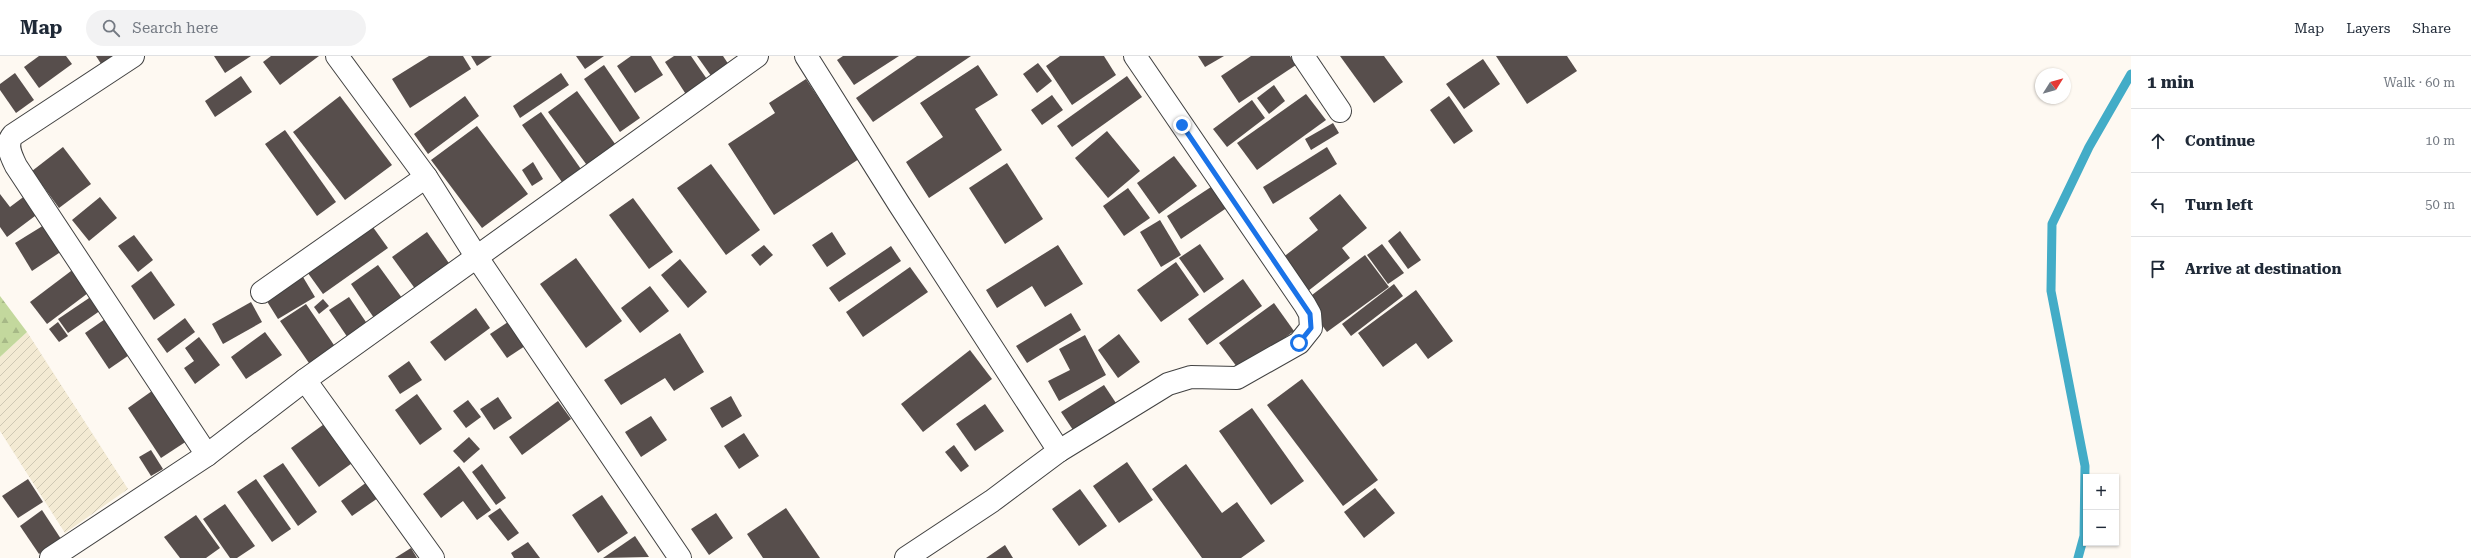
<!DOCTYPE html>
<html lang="en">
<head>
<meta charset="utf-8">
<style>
	body { margin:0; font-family:"Roboto Serif",serif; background:#f2f2f3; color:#1f2937 }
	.controls { position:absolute; right:12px; bottom:12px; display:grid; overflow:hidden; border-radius:0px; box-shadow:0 1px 3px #0004 }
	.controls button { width:36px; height:36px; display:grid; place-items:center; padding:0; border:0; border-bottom:1px solid #e0e1e3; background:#fff; color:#1f2937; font:20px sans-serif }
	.compass { position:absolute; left:2035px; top:12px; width:36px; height:36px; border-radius:50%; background:#fff; box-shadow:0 1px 3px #0004; rotate:53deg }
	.stop { position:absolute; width:12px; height:12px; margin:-9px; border:3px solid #1a73e8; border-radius:50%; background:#fff }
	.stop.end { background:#1a73e8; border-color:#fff; box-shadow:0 1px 4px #0008 }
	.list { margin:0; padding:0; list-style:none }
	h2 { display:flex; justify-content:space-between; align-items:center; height:52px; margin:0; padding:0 16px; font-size:17px }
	h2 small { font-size:13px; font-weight:400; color:#747a83 }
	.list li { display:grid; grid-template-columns:26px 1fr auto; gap:12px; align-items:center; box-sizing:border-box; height:64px; padding:0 16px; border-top:1px solid #e0e1e3 }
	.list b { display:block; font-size:15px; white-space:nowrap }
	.list em { font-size:13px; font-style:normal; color:#747a83 }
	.icon { flex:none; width:22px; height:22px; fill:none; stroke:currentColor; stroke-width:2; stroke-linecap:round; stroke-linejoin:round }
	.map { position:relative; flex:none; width:2131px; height:502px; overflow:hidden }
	header { display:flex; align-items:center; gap:24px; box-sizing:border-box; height:56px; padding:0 20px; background:#fff; border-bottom:1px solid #e0e1e3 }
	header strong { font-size:19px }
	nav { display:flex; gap:22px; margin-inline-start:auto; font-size:14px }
	.search { width:280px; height:36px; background:#f2f2f3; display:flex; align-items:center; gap:10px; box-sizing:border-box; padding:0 14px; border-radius:22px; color:#747a83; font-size:15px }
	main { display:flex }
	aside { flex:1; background:#fff }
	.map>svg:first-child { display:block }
	.farmland { fill:url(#farmland-furrows) }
	.forest { fill:url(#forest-firs) }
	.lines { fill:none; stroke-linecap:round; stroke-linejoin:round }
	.stream { stroke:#43acc7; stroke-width:9 }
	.building { fill:#574e4c }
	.minor-casing { stroke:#424242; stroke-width:24 }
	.minor { stroke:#fff; stroke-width:22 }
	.route { stroke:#1a73e8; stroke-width:5 }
</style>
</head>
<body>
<header>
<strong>Map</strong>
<div class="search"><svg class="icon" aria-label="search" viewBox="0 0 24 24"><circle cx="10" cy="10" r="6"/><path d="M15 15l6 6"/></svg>Search here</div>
<nav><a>Map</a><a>Layers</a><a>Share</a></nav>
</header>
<main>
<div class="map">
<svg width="2131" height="502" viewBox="0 0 2131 502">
	<defs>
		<pattern id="farmland-furrows" width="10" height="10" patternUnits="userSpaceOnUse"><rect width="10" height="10" fill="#f3ead3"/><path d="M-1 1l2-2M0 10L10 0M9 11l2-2" fill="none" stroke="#cfc8b4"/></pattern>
		<pattern id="forest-firs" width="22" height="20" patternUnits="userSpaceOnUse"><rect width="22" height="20" fill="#c3d89d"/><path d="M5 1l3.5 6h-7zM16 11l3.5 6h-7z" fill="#a6b886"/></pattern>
	</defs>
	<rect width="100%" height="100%" fill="#fef9f2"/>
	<polygon class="farmland" points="27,276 128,433 65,477 0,375 0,301"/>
	<polygon class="forest" points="0,240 27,276 0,301"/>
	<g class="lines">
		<polyline class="stream" points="2078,502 2084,480 2085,410 2051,235 2052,168 2089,91 2131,18"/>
	</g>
	<g class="building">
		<polygon points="39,0 66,0 72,8 39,32 24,11"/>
		<polygon points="96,0 125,0 105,14"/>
		<polygon points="214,0 251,0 225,17"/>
		<polygon points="271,0 319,0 280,29 263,6"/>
		<polygon points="429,0 463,0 471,13 410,52 392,23"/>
		<polygon points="471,0 492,0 477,10"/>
		<polygon points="576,0 604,0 585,13"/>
		<polygon points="631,0 651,0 663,19 635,37 617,10"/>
		<polygon points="674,0 691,0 711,29 689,43 665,6"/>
		<polygon points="697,0 723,0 731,12 714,24"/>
		<polygon points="843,0 899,0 854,29 837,4"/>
		<polygon points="917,0 971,0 873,66 856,42"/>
		<polygon points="1060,0 1104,0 1116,19 1072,49 1046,10"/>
		<polygon points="1198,0 1224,0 1205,11"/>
		<polygon points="1251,0 1290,0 1296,9 1239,47 1221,20"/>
		<polygon points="1340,0 1384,0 1403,26 1374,47"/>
		<polygon points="1496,0 1567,0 1577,15 1527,48"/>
		<polygon points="1483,3 1500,28 1464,53 1446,28"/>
		<polygon points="1038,7 1052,25 1037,37 1023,18"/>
		<polygon points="604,9 640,62 620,76 584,23"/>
		<polygon points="978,9 998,39 975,53 1002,94 929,142 906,106 943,81 920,47"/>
		<polygon points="15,17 34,44 16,57 0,34 0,28"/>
		<polygon points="561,17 569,29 520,62 513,50"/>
		<polygon points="241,20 252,36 215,61 205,45"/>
		<polygon points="1127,20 1142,41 1072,91 1057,70"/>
		<polygon points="806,23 859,103 774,159 728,88 775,57 769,47"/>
		<polygon points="1274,29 1285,45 1269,58 1257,42"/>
		<polygon points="577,35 618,92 589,112 548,56"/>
		<polygon points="1306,38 1326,64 1257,114 1237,87"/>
		<polygon points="1052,39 1063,54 1042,69 1031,54"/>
		<polygon points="340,40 392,109 345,144 293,76"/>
		<polygon points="465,40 479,60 428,98 414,78"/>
		<polygon points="1449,40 1473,75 1454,88 1430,54"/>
		<polygon points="1252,44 1265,62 1227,91 1213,73"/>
		<polygon points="541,56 583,116 564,129 522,69"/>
		<polygon points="1333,67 1339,77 1311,94 1305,83"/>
		<polygon points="477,70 528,138 482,172 431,104"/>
		<polygon points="285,74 336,146 317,160 265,88"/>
		<polygon points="1107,75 1140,115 1108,142 1075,102"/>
		<polygon points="63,91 91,128 59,152 32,115"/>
		<polygon points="1327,91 1337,108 1273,148 1263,131"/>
		<polygon points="1174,100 1197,130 1159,158 1137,127"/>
		<polygon points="533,106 543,123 532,130 522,114"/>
		<polygon points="1007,107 1043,163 1005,188 969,132"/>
		<polygon points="711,108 760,174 726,199 677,132"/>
		<polygon points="1214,129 1228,151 1181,183 1167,160"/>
		<polygon points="1128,132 1150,162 1124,180 1103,150"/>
		<polygon points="30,136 43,154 7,181 0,171 0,138 10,151"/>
		<polygon points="1340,138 1367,172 1342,192 1350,202 1303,239 1277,206 1318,174 1309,162"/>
		<polygon points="100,141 117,162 89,185 72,164"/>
		<polygon points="633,142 673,196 649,213 609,159"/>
		<polygon points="1160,164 1181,199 1161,211 1140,176"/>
		<polygon points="49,166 65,193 32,215 15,187"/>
		<polygon points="370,167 388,192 323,238 305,213"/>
		<polygon points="1400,175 1421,204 1408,213 1388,185"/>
		<polygon points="427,176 451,210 416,234 392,201"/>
		<polygon points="832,176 846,198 827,211 812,189"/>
		<polygon points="134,179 153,204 138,216 118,190"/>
		<polygon points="1200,188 1224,223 1204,237 1179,202"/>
		<polygon points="1382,188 1404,217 1388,228 1367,199"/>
		<polygon points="764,189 773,199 760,210 751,199"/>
		<polygon points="1058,189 1083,228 1045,251 1032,230 997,252 986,234"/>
		<polygon points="891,190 901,205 839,246 829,232"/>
		<polygon points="1365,199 1389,231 1327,276 1304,245"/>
		<polygon points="576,202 622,265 586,292 540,228"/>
		<polygon points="680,203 707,236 688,252 661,219"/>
		<polygon points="1176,206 1199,239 1161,266 1137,234"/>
		<polygon points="378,209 402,242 374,262 351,228"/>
		<polygon points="910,211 928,236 863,281 846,256"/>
		<polygon points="75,212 92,234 47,268 30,246"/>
		<polygon points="151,215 175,249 154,264 131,230"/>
		<polygon points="300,216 315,241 278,263 263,239"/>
		<polygon points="1243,223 1262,250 1207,289 1188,263"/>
		<polygon points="1394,228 1403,240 1351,280 1342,268"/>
		<polygon points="650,230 669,255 640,277 621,252"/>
		<polygon points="1416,234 1453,285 1428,303 1416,287 1383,311 1358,277"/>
		<polygon points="95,238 104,252 68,277 58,263"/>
		<polygon points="349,241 368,269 348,282 329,254"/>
		<polygon points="323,243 329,250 319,258 314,251"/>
		<polygon points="251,246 262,266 223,288 212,268"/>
		<polygon points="1274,247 1294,275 1240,315 1219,287"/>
		<polygon points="306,248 336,292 311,310 280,265"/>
		<polygon points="476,252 490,272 445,305 430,286"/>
		<polygon points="1071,257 1081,274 1027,307 1016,290"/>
		<polygon points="111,259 135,295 109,313 85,277"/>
		<polygon points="185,262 195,276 167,297 157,283"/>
		<polygon points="58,266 68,280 59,286 49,273"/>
		<polygon points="508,266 525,290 507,302 490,278"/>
		<polygon points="265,276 282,299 246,323 231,301"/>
		<polygon points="680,277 704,316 674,335 665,322 621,349 604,324"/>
		<polygon points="1119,278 1140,306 1118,322 1098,294"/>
		<polygon points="1085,279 1106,319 1059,345 1048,325 1070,314 1059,293"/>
		<polygon points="199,281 220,309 195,328 184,312 194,305 185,292"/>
		<polygon points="970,294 992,323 923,376 901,348"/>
		<polygon points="409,305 422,324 400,338 388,320"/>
		<polygon points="1302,323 1378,424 1343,450 1267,349"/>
		<polygon points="1104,329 1118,350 1075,377 1061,356"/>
		<polygon points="159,330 193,381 161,402 128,352"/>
		<polygon points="417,338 442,373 420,389 395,354"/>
		<polygon points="731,340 742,360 722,372 710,352"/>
		<polygon points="498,341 512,362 494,374 480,353"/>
		<polygon points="468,344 481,361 466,372 453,355"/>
		<polygon points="558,345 571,363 522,399 509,381"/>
		<polygon points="985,348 1004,375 975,395 956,368"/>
		<polygon points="1252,352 1304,425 1271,449 1219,375"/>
		<polygon points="651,360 667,384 641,401 625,376"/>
		<polygon points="327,366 355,405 319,431 291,392"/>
		<polygon points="744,377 759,400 739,413 724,390"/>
		<polygon points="469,381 480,393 464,407 453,395"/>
		<polygon points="954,389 969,410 961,416 945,396"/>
		<polygon points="151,394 163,413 151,420 139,401"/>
		<polygon points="1127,406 1153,444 1119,467 1093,430"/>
		<polygon points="283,407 317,456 298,470 263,420"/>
		<polygon points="482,408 506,442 496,449 472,416"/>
		<polygon points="1186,408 1222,457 1237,446 1265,485 1241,502 1202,502 1152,433"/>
		<polygon points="459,410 491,454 477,464 463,445 441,462 423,438"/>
		<polygon points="28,423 43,446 18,462 2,440"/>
		<polygon points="256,423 291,473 272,486 237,436"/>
		<polygon points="367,426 378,442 352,460 341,445"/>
		<polygon points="1375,432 1395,457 1364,482 1344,456"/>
		<polygon points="1080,433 1107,470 1079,490 1052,453"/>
		<polygon points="602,439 628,477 598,497 572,459"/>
		<polygon points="225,448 255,490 237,502 230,502 203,463"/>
		<polygon points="500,452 519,477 508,485 488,460"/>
		<polygon points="786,452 820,502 763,502 747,478"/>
		<polygon points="42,454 61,483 39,498 20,470"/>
		<polygon points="716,457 733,482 709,499 691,473"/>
		<polygon points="196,459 220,492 206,502 180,502 164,481"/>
		<polygon points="635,480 649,501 603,502"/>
		<polygon points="528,486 540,502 514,502 511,497"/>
		<polygon points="1005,489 1013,502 986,502"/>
		<polygon points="411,492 417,502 395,502"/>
	</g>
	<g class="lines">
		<defs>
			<g id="minor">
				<path d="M 133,0 L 13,79 C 5,88 11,100 16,110 L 207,399"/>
				<polyline points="337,0 426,121 476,200 680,502"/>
				<polyline points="806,0 899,148 1059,395"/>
				<polyline points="1303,0 1340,55"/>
				<polyline points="262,236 426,121"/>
				<polyline points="305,324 433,502"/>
				<polyline points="51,502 207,399 305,324 757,0"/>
				<polyline points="906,502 992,445 1059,395 1168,328 1191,321 1237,322 1299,287 1311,272 1310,258 1305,249 1135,0"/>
			</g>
		</defs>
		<use href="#minor" class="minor-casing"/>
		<use href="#minor" class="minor"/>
	</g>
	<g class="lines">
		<polyline class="route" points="1182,69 1310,258 1311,272 1299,287"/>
	</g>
</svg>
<div class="controls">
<button>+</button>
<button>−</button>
</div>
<svg class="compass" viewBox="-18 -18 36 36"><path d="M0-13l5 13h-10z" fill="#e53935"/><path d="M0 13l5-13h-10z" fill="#747a83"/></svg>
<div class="stop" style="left:1299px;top:287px"></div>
<div class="stop end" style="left:1182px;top:69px"></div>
</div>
<aside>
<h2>1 min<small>Walk · 60 m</small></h2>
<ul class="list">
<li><svg class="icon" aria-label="ahead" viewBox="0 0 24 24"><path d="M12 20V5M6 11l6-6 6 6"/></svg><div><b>Continue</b></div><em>10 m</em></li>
<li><svg class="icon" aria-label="left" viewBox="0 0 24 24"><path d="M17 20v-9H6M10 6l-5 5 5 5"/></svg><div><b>Turn left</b></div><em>50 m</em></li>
<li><svg class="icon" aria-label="arrive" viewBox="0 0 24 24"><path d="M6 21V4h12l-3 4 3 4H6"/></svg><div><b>Arrive at destination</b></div></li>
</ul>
</aside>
</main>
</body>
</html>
